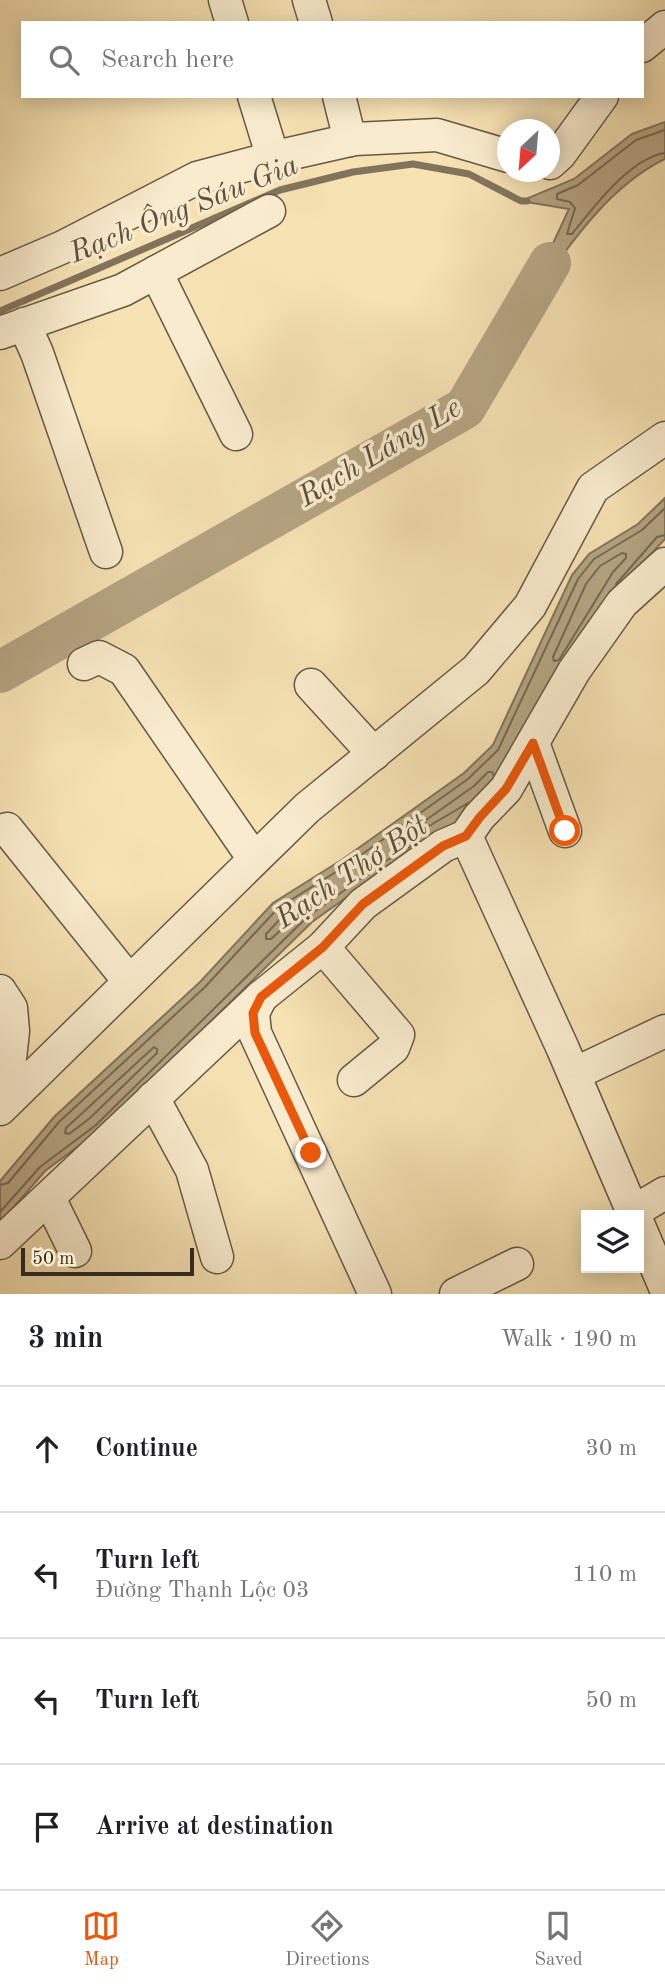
<!DOCTYPE html>
<html lang="en">
<head>
<meta charset="utf-8">
<style>
	body { margin:0; font-family:"Old Standard TT",serif; background:#f2f2f2; color:#202124 }
	.controls { position:absolute; right:21px; bottom:21px; display:grid; overflow:hidden; border-radius:0px; box-shadow:0 4px 18px #0003 }
	.controls button { width:63px; height:63px; display:grid; place-items:center; padding:0; border:0; border-bottom:2px solid #e0e0e0; background:#fff; color:#202124; font:35px sans-serif }
	.compass { position:absolute; left:497px; top:119px; width:63px; height:63px; border-radius:50%; background:#fff; box-shadow:0 4px 18px #0003; rotate:206deg }
	.scale { position:absolute; left:21px; bottom:18px; width:173px; box-sizing:border-box; padding-left:7px; border:4px solid #362c22; border-top:0; font-size:19px; line-height:24px; white-space:nowrap; color:#362c22; -webkit-text-stroke:5px #f9ecce; paint-order:stroke }
	.stop { position:absolute; width:21px; height:21px; margin:-16px; border:5px solid #ea580c; border-radius:50%; background:#fff }
	.stop.end { background:#ea580c; border-color:#fff; box-shadow:0 2px 7px #0008 }
	.list { margin:0; padding:0; list-style:none }
	h2 { display:flex; justify-content:space-between; align-items:center; height:91px; margin:0; padding:0 28px; font-size:30px }
	h2 small { font-size:23px; font-weight:400; color:#757577 }
	.list li { display:grid; grid-template-columns:46px 1fr auto; gap:21px; align-items:center; box-sizing:border-box; height:126px; padding:0 28px; border-top:2px solid #e0e0e0 }
	.list b { display:block; font-size:26px; white-space:nowrap }
	.list p { margin:0; font-size:23px; white-space:nowrap; color:#757577 }
	.list em { font-size:23px; font-style:normal; color:#757577 }
	.icon { flex:none; width:38px; height:38px; fill:none; stroke:currentColor; stroke-width:2; stroke-linecap:round; stroke-linejoin:round }
	.map { position:relative; flex:none; width:665px; height:1294px; overflow:hidden }
	.search { position:absolute; background:#fff; box-shadow:0 4px 18px #0003; left:21px; right:21px; top:21px; height:77px; display:flex; align-items:center; gap:18px; box-sizing:border-box; padding:0 24px; border-radius:0px; color:#757577; font-size:26px }
	.sheet { height:595px; background:#fff }
	nav { display:flex; justify-content:space-around; align-items:center; box-sizing:border-box; height:98px; border-top:2px solid #e0e0e0; background:#fff; font-size:19px; color:#757577 }
	nav a { display:grid; justify-items:center; gap:4px }
	nav .on { color:#ea580c }
	.map>svg:first-child { display:block }
	.water { fill:#b5a482; stroke:#82745c; stroke-width:2 }
	.lines { fill:none; stroke-linecap:round; stroke-linejoin:round }
	.shore { stroke:#766852; stroke-width:2 }
	.stream { stroke:#82745c; stroke-width:7 }
	.river { stroke:#b5a482; stroke-width:42 }
	.minor-casing { stroke:#665a46; stroke-width:35 }
	.minor { stroke:#f9ecce; stroke-width:32 }
	.route { stroke:#ea580c; stroke-width:9 }
	.labels { text-anchor:middle; dominant-baseline:central; stroke-width:7; stroke-linejoin:round; paint-order:stroke }
	.water-label { font-size:30px; font-style:italic; fill:#5c503f; stroke:#f9ecce }
</style>
</head>
<body>
<div class="map">
<svg width="665" height="1294" viewBox="0 0 665 1294">
	<rect width="100%" height="100%" fill="#f6e2b3"/>
	<filter id="stains"><feTurbulence type="fractalNoise" baseFrequency=".00286" numOctaves="4"/><feColorMatrix values="0 0 0 0 .2 0 0 0 0 .09 0 0 0 0 .02 0 0 0 .5 -.17"/></filter>
	<radialGradient id="worn" r=".72"><stop offset=".6" stop-color="#630" stop-opacity="0"/><stop offset="1" stop-color="#630" stop-opacity=".3"/></radialGradient>
	<g class="water">
		<path d="M 665,122 L 665,159 C 602,190 562,257 521,312 L 569,209 L 521,201 L 574,179 L 632,134 Z"/>
		<polygon points="665,498 665,539 626,581 478,816 388,868 312,922 100,1130 45,1171 0,1223 0,1181 54,1117 200,982 273,903 343,859 464,773 493,745 572,575 589,554 638,524"/>
	</g>
	<g class="lines">
		<g class="shore">
			<path d="M 665,130 L 636,140 L 578,185 L 557,194 L 557,199 L 570,202 L 575,208 L 567,234 L 572,234 C 593,208 630,158 665,153"/>
			<polygon points="622,553 626,554 626,558 613,572 559,660 554,661 553,657 586,584 600,566"/>
			<polyline points="616,584 657,537 665,535"/>
			<polyline points="468,803 429,826 425,824 426,820 474,786 488,772 492,772 494,776"/>
			<polygon points="292,910 296,911 296,916 271,939 266,939 266,934 284,915"/>
			<polygon points="154,1047 157,1049 157,1053 90,1118 69,1134 65,1133 66,1128"/>
			<polyline points="0,1185 8,1183 59,1122 205,987 278,908 347,865 468,779 498,750 578,579 594,559 642,530 665,508"/>
			<polyline points="0,1212 40,1167 96,1125 307,917 384,862 418,842"/>
		</g>
		<polyline class="stream" points="0,311 280,190 353,172 413,164 469,174 521,201 527,201"/>
		<polyline class="river" points="0,672 465,408 550,263"/>
		<defs>
			<g id="minor">
				<polyline points="225,0 232,23"/>
				<polyline points="309,0 316,23"/>
				<polyline points="642,46 665,27"/>
				<polyline points="254,96 273,158"/>
				<polyline points="339,96 350,140"/>
				<polyline points="550,163 560,154 602,96"/>
				<polyline points="156,272 236,434"/>
				<polyline points="0,274 63,247 197,178 284,155 355,139 437,135 508,156"/>
				<polyline points="24,324 37,353 106,552"/>
				<polyline points="0,333 123,290 269,211"/>
				<polyline points="84,664 99,657 124,670 254,859"/>
				<polyline points="311,685 374,754"/>
				<polyline points="533,743 565,831"/>
				<polyline points="7,829 129,981"/>
				<polyline points="466,836 563,1049 634,1215"/>
				<polyline points="323,947 398,1035 393,1048 354,1080"/>
				<polyline points="0,991 11,1008 13,1031 9,1068 19,1089"/>
				<polyline points="261,997 253,1013 255,1033 375,1294"/>
				<polyline points="574,1074 665,1031"/>
				<polyline points="153,1098 192,1170 217,1257"/>
				<polyline points="0,1109 307,808 476,670 530,606 593,488 665,438"/>
				<polyline points="49,1198 75,1251"/>
				<polyline points="633,1212 665,1193"/>
				<polyline points="639,1226 665,1287"/>
				<polyline points="0,1243 261,997 323,947 363,904 443,846 466,836 479,817 506,789 574,671 622,603 665,564"/>
				<polyline points="456,1294 517,1264"/>
			</g>
		</defs>
		<use href="#minor" class="minor-casing"/>
		<use href="#minor" class="minor"/>
	</g>
	<g class="lines">
		<polyline class="route" points="311,1153 255,1033 253,1013 261,997 323,947 363,904 443,846 466,836 480,817 506,789 533,743 565,831"/>
	</g>
	<g class="labels">
		<g class="water-label">
			<text transform="translate(184 210) rotate(-22)">Rạch Ông Sáu Gia</text>
			<text transform="translate(380 453) rotate(-31)">Rạch Láng Le</text>
			<text transform="translate(352 873) rotate(-34)">Rạch Thợ Bột</text>
		</g>
	</g>
	<rect width="100%" height="100%" filter="url(#stains)"/>
	<rect width="100%" height="100%" fill="url(#worn)"/>
</svg>
<div class="controls">
<button><svg class="icon" aria-label="layers" viewBox="0 0 24 24"><path d="M12 4l9 5-9 5-9-5zM3 14l9 5 9-5"/></svg></button>
</div>
<svg class="compass" viewBox="-18 -18 36 36"><path d="M0-13l5 13h-10z" fill="#e53935"/><path d="M0 13l5-13h-10z" fill="#757577"/></svg>
<div class="scale">50 m</div>
<div class="stop" style="left:565px;top:831px"></div>
<div class="stop end" style="left:311px;top:1153px"></div>
<div class="search"><svg class="icon" aria-label="search" viewBox="0 0 24 24"><circle cx="10" cy="10" r="6"/><path d="M15 15l6 6"/></svg>Search here</div>
</div>
<section class="sheet">
<h2>3 min<small>Walk · 190 m</small></h2>
<ul class="list">
<li><svg class="icon" aria-label="ahead" viewBox="0 0 24 24"><path d="M12 20V5M6 11l6-6 6 6"/></svg><div><b>Continue</b></div><em>30 m</em></li>
<li><svg class="icon" aria-label="left" viewBox="0 0 24 24"><path d="M17 20v-9H6M10 6l-5 5 5 5"/></svg><div><b>Turn left</b><p>Đường Thạnh Lộc 03</p></div><em>110 m</em></li>
<li><svg class="icon" aria-label="left" viewBox="0 0 24 24"><path d="M17 20v-9H6M10 6l-5 5 5 5"/></svg><div><b>Turn left</b></div><em>50 m</em></li>
<li><svg class="icon" aria-label="arrive" viewBox="0 0 24 24"><path d="M6 21V4h12l-3 4 3 4H6"/></svg><div><b>Arrive at destination</b></div></li>
</ul>
</section>
<nav>
<a class="on"><svg class="icon" aria-label="map" viewBox="0 0 24 24"><path d="M3 6l6-2 6 2 6-2v14l-6 2-6-2-6 2zM9 4v14M15 6v14"/></svg>Map</a>
<a><svg class="icon" aria-label="directions" viewBox="0 0 24 24"><path d="M12 3l9 9-9 9-9-9zM9 14v-3h6M13 9l2 2-2 2"/></svg>Directions</a>
<a><svg class="icon" aria-label="saved" viewBox="0 0 24 24"><path d="M7 4h10v16l-5-4-5 4z"/></svg>Saved</a>
</nav>
</body>
</html>
